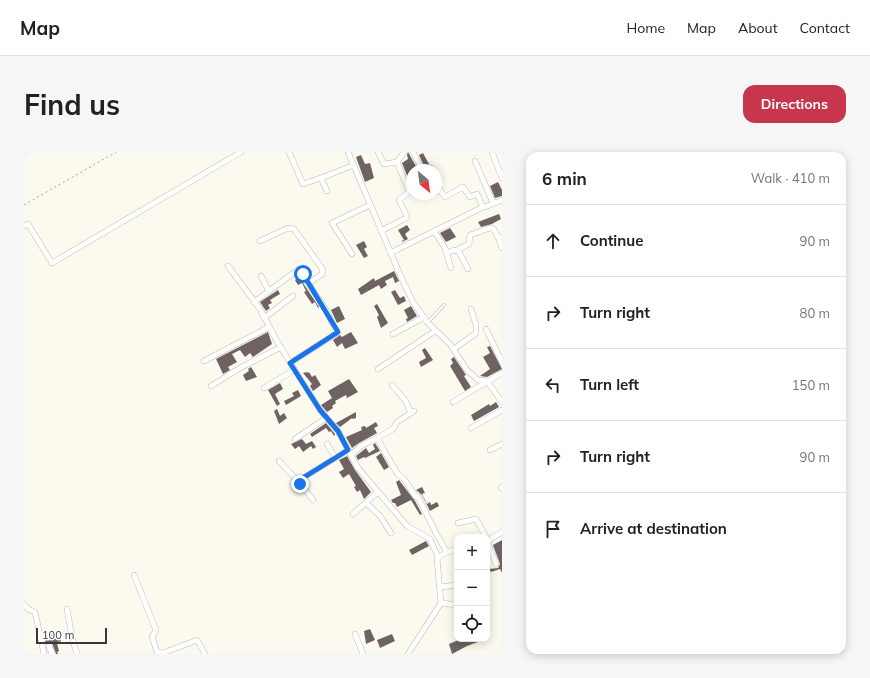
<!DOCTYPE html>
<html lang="en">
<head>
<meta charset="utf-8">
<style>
	body { margin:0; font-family:Mulish,sans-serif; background:#f6f6f6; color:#202124 }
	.controls { position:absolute; right:12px; bottom:12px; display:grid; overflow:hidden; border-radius:8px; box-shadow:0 2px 10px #0003 }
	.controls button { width:36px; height:36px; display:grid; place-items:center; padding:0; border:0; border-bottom:1px solid #e0e0e0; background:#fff; color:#202124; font:20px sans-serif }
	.compass { position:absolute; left:382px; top:12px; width:36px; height:36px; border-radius:50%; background:#fff; box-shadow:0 2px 10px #0003; rotate:151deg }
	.scale { position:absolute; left:12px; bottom:10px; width:71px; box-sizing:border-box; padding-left:4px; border:2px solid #3a3935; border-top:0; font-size:11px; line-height:14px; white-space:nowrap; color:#3a3935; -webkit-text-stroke:3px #fff; paint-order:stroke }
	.stop { position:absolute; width:12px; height:12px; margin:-9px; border:3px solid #1a73e8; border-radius:50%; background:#fff }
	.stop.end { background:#1a73e8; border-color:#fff; box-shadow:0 1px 4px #0008 }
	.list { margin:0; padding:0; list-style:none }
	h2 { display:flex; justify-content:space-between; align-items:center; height:52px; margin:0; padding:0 16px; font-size:17px }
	h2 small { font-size:13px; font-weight:400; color:#757577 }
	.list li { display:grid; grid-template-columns:26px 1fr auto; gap:12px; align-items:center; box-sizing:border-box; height:72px; padding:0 16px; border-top:1px solid #e0e0e0 }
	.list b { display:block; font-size:15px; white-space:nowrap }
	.list em { font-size:13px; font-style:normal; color:#757577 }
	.icon { flex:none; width:22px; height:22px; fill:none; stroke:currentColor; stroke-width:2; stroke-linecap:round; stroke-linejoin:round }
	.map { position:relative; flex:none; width:478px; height:502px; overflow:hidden; border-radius:12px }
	header { display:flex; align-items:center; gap:24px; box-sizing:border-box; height:56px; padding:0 20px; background:#fff; border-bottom:1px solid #e0e0e0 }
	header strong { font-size:19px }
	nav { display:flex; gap:22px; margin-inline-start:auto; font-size:14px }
	.intro { display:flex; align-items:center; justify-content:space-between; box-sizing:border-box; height:96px; padding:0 24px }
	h1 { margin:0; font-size:28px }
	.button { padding:10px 18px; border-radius:12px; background:#c7364d; color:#fff; font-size:14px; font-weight:700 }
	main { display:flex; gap:24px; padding:0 24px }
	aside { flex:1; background:#fff; border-radius:12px; box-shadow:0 2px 10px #0003 }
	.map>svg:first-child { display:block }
	.building { fill:#6e6362 }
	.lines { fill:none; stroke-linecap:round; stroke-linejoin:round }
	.lane-casing { stroke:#bdbbb1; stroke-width:3.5 }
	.street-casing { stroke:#bdbbb1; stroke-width:6 }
	.path { stroke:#a2a098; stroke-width:1; stroke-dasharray:2 3; stroke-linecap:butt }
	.lane { stroke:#fff; stroke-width:2.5 }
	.street { stroke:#fff; stroke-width:5 }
	.route { stroke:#1a73e8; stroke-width:5 }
</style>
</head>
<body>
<header>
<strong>Map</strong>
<nav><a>Home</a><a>Map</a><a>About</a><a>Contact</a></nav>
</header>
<div class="intro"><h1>Find us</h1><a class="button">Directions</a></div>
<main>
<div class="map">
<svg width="478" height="502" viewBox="0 0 478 502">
	<rect width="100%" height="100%" fill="#fcfaef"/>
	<g class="building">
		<polygon points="384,0 394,18 388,18 388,30 386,31 378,11 384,7 383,3"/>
		<polygon points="399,1 406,14 408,13 410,17 402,18 395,3"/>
		<polygon points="337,3 341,12 346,11 350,26 341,30 332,5"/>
		<polygon points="474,30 478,38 478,44 471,46 466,34"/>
		<polygon points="475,62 477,67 468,72 457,75 454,70"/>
		<polygon points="383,73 386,78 381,82 384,87 378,90 378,89 380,88 374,78"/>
		<polygon points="426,76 432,85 422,90 416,81"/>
		<polygon points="340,89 343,95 340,97 344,104 340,106 332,93"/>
		<polygon points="370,119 375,129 371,131 369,125 361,129 363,133 357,137 355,133 337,143 334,137 350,126 351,129"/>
		<polygon points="275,125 295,155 294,156 291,150 288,152 280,140 282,139 278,131 274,133 271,128"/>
		<polygon points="254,138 256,142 246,148 248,151 244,153 246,156 242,159 236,150"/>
		<polygon points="371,138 376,146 380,144 382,149 374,153 367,140"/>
		<polygon points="353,152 364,171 357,176 353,165 355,163 350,154"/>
		<polygon points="315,154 321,167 313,171 307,158"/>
		<polygon points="387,154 393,164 383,170 382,167 384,166 380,158"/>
		<polygon points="244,180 248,192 229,205 226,201 221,205 216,198 208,202 213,210 204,215 206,218 199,222 192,207"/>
		<polygon points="327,180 334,191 321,197 318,191 313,195 309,188 316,183 318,185"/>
		<polygon points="466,194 478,217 463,225 456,224 466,217 459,205 466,201 463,195"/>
		<polygon points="401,196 409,208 397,215 395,210 402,206 398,198"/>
		<polygon points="430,205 442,223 440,224 447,235 441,239 426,214 429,211 427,207"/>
		<polygon points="227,215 233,225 222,229 219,223 225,219 224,217"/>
		<polygon points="283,220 284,221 285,220 288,225 291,223 297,233 289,239 286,234 288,232 279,221"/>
		<polygon points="325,227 334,240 323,246 322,243 311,249 312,251 308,254 309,256 303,260 297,253 308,246 304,239"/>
		<polygon points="256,231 259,237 251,242 256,252 253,254 244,238"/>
		<polygon points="274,238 277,244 262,253 260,249 270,244 268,241"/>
		<polygon points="472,250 475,255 450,269 447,263 465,252 466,254"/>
		<polygon points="253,257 256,264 260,261 263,266 255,272 250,259"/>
		<polygon points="332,260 332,266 329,267 328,266 316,275 312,271"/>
		<polygon points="352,270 354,274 350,276 353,281 335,291 328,296 322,285 338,278 337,275 341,274 342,276"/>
		<polygon points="302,271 311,282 310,284 307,279 305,280 302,276 288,285 286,282"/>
		<polygon points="278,287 282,292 288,289 292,295 289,297 287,294 279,300 275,294 271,297 267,292"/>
		<polygon points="351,291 356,299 341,306 340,305 334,308 332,304 342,296 345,301 351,297 349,293"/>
		<polygon points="357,301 365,315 360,318 352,305"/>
		<polygon points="323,304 331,318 347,340 340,347 336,338 333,340 330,335 332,334 325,322 319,326 315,320 320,317 315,308"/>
		<polygon points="375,328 391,349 398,362 396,363 387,348 373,355 371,351 369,351 367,348 377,343 372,330"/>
		<polygon points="398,335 401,341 398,342 403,352 406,350 407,353 413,350 415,354 406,359 398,343 392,338"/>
		<polygon points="478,388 478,421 476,417 467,420 465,417 474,416 476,412 469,393"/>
		<polygon points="402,389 405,394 388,403 385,398"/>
		<polygon points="346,477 351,488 342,492 340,479"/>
		<polygon points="29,481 30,486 35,484 37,489 33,491 35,499 33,500 34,502 32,502 28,491 22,492 20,484"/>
		<polygon points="368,482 371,489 356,496 353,488"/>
		<polygon points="437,487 440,487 441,490 447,487 462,487 443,494 428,502 425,492"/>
	</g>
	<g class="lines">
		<defs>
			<polyline id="lane" points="404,170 420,153"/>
			<g id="street">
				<polyline points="265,0 279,32 297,26"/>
				<polyline points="324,0 377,125 389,150 403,170 426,192 443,218 454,228 463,229 478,250"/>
				<polyline points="354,0 360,12 373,10"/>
				<polyline points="380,0 373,10 384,37 387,38"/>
				<polyline points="389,0 398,18"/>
				<polyline points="468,0 478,26"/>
				<polyline points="451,9 469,51"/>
				<polyline points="303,39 297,26 330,13"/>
				<polyline points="412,40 416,38 421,45 439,35 446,45 453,42 458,53 461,55 478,48"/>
				<polyline points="0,74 4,72 28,111 217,0"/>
				<polyline points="357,79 382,66 383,64 375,48 386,39"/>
				<polyline points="410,79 421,96 427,116"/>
				<polyline points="474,85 478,96"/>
				<polyline points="236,89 264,76 270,77 299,118 298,122 285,131"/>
				<polyline points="433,98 445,92 446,83 466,76 469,76 474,85 478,85"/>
				<polyline points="366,101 459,55"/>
				<polyline points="423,101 430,98 435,100 444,117"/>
				<polyline points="328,102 308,71 346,53"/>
				<polyline points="204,114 236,157 254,191 296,258 314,279 334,316 383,374 406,387 414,405"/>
				<polyline points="237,124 245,139"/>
				<polyline points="230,150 275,117 302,158 313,181 266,211"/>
				<polyline points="240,166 269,144"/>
				<polyline points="462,177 478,210"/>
				<polyline points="369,182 400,165"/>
				<polyline points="430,197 452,181 452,173 447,157"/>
				<polyline points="180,209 245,175"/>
				<polyline points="354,217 411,179"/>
				<polyline points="368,233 381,248 387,261"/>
				<polyline points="187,234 216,216 257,195"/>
				<polyline points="240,236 270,218"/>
				<polyline points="429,250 478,221"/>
				<polyline points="390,259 373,270 369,277 353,286 373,321 380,327 392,345 394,345 414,385 423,400"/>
				<polyline points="447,276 478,258"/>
				<polyline points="271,287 302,266"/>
				<polyline points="303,292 311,305"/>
				<polyline points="466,298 478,292"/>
				<polyline points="327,303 337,294 353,286"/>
				<polyline points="255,309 274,329 324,298"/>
				<polyline points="274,329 289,348"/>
				<polyline points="477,336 478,335"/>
				<polyline points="342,351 356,364 367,381"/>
				<polyline points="329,362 354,340"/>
				<polyline points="434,371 452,367 462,385"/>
				<polyline points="463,388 472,412"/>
				<polyline points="463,389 478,380"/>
				<polyline points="110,423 132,478 128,485 133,500 139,501 173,488 181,502"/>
				<polyline points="416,435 433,433"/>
				<polyline points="417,451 433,453"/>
				<polyline points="0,452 4,457 11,460 20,502"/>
				<polyline points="43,457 48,485 53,502"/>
				<polyline points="331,482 339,502"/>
				<polyline points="25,494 28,502"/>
				<polyline points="384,502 417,451 413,406 423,400 433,397"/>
			</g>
		</defs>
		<use href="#lane" class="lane-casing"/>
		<use href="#street" class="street-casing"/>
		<polyline class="path" points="0,53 92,0"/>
		<use href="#lane" class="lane"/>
		<use href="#street" class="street"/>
	</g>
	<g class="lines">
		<polyline class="route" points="276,332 274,329 324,298 314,279 296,258 266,211 314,180 279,122"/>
	</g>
</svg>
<div class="controls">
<button>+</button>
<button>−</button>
<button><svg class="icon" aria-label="locate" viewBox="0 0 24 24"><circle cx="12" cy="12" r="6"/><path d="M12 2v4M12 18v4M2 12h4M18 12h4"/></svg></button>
</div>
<svg class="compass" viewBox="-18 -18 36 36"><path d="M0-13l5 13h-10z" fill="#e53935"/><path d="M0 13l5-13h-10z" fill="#757577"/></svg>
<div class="scale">100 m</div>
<div class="stop" style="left:279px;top:122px"></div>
<div class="stop end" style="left:276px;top:332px"></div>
</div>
<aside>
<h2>6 min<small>Walk · 410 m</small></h2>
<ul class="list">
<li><svg class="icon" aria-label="ahead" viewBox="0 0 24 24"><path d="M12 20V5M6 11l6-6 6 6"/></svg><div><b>Continue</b></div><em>90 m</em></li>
<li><svg class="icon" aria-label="right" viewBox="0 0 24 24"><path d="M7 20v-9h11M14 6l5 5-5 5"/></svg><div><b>Turn right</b></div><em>80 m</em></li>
<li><svg class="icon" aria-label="left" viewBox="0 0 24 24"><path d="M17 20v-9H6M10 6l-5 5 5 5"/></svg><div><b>Turn left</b></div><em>150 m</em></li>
<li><svg class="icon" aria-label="right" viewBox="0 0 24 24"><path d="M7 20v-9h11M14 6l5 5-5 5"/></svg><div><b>Turn right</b></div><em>90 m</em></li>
<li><svg class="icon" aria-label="arrive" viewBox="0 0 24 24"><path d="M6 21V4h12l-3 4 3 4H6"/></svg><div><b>Arrive at destination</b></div></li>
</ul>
</aside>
</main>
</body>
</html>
